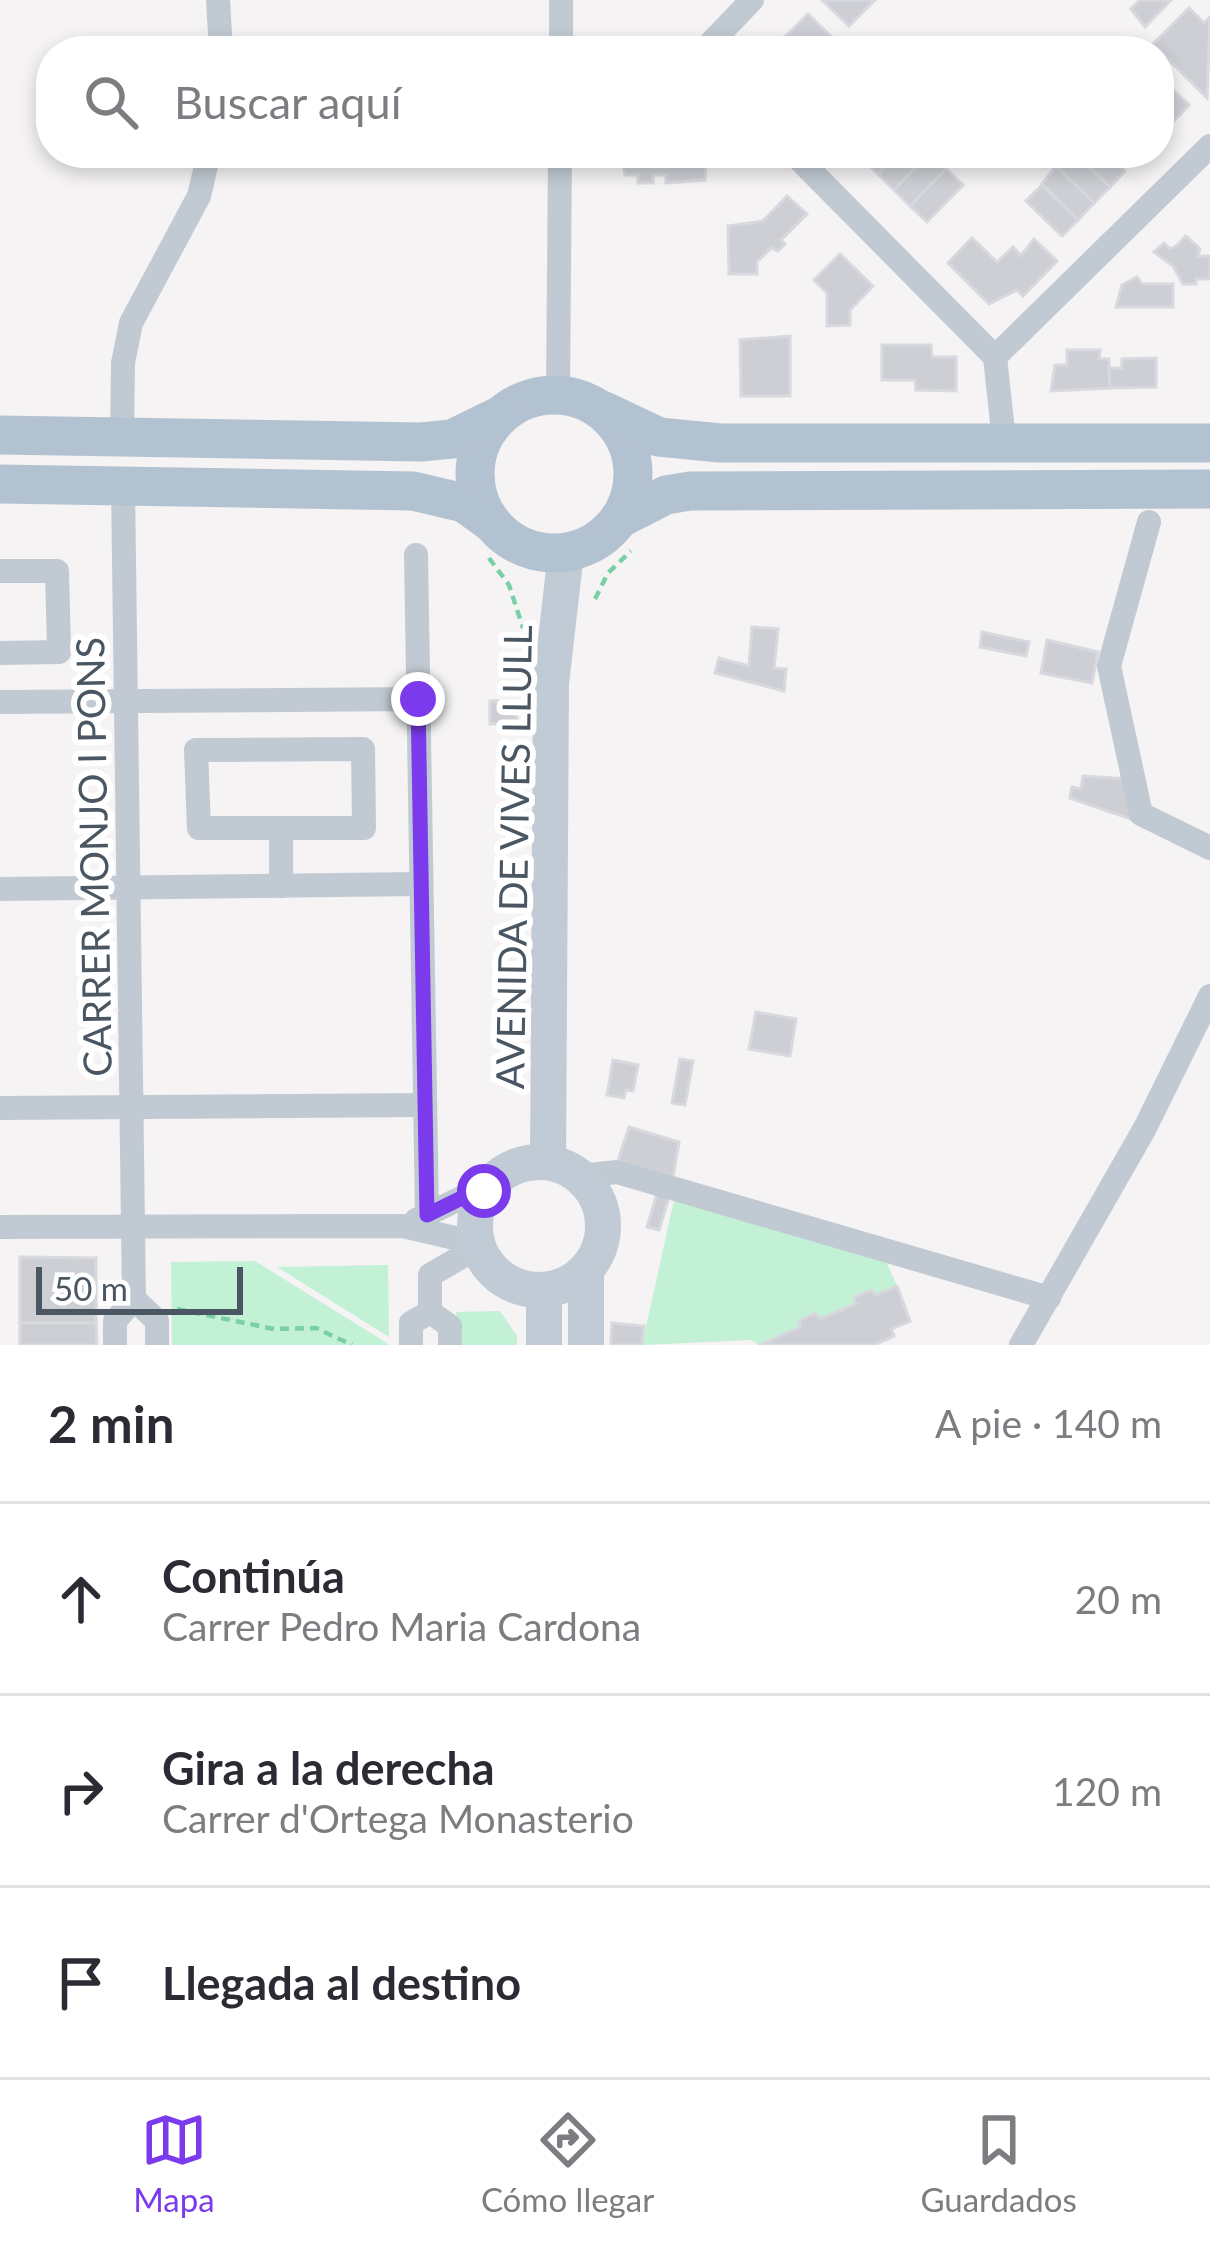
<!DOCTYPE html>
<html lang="es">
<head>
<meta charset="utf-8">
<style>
	body { margin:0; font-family:Lato,sans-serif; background:#f2f2f3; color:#2b2b33 }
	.scale { position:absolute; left:36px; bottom:30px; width:207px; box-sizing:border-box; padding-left:12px; border:6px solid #4a5661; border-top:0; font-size:33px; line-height:42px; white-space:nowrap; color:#4a5661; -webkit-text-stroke:9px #fff; paint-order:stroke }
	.stop { position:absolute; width:36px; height:36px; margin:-27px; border:9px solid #7c3aed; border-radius:50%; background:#fff }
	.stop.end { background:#7c3aed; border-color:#fff; box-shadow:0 3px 12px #0008 }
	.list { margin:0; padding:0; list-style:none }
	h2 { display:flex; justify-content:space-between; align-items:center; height:156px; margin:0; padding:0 48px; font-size:51px }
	h2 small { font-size:39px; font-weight:400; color:#7c7c81 }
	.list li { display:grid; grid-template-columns:78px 1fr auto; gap:36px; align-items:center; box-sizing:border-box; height:192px; padding:0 48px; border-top:3px solid #e1e1e2 }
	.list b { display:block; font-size:45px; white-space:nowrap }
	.list p { margin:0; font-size:39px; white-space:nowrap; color:#7c7c81 }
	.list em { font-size:39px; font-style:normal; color:#7c7c81 }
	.icon { flex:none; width:66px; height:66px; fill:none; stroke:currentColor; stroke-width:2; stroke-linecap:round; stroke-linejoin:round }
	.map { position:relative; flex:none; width:1210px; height:1345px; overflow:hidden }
	.search { position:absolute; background:#fff; box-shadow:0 6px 18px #0003; left:36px; right:36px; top:36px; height:132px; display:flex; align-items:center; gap:30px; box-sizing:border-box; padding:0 42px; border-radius:48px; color:#7c7c81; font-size:45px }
	.sheet { height:732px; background:#fff }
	nav { display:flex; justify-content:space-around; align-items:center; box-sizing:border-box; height:168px; border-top:3px solid #e1e1e2; background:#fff; font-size:33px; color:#7c7c81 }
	nav a { display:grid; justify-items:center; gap:6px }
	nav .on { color:#7c3aed }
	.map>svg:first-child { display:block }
	.green { fill:#c3f1d5 }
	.building { fill:#cdcfd5; stroke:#d7d9de; stroke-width:3 }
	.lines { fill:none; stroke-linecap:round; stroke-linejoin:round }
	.path { stroke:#7ad0a6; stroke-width:4.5; stroke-dasharray:9 6; stroke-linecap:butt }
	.street { stroke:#c1cad2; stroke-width:24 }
	.secondary { stroke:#c1cbd6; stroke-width:36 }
	.primary { stroke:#b3c2d1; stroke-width:39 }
	.route { stroke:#7c3aed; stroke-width:15 }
	.labels { text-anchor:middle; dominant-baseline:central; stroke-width:12; stroke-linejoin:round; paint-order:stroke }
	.street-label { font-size:39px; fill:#4a5661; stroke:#fff }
</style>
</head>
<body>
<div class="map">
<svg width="1210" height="1345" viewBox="0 0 1210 1345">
	<rect width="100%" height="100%" fill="#f5f3f3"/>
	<g class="green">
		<polygon points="674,1200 887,1263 897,1286 876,1295 870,1290 855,1297 855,1304 820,1319 814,1314 800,1320 800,1327 759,1345 751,1340 642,1345"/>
		<polygon points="255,1261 390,1345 172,1345 171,1262"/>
		<polygon points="388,1265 389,1337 277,1267"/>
		<polygon points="500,1311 517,1336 517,1345 456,1345 456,1312"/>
	</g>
	<g class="building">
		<polygon points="822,0 875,0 849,26"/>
		<polygon points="1171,0 1145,27 1131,9 1140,0"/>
		<polygon points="1189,8 1204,23 1210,17 1207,98 1153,44"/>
		<polygon points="808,14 844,49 842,51 795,51 783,39"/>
		<polygon points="1159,76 1189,105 1173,122 1159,108"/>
		<polygon points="621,153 706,153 705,180 666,183 666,175 653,175 653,183 638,183 638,175 625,175"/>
		<polygon points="856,153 898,153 878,174"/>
		<polygon points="898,153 929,153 894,190 878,174"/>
		<polygon points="930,153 946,169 910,206 894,190"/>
		<polygon points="1075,153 1110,187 1094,203 1056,166"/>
		<polygon points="1075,153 1106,153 1125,171 1110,187"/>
		<polygon points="1056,166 1094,203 1078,220 1042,184"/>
		<polygon points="946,169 963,185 927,222 910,206"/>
		<polygon points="1042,185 1078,220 1062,236 1026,201"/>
		<polygon points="787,196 807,214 781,240 785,244 778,251 771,248 757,262 757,274 729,274 728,226 763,221"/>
		<polygon points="1186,236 1200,249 1198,256 1210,256 1210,279 1196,279 1196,284 1183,284 1173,266 1154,252 1164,243 1170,249 1176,246"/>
		<polygon points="972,238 997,262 1013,247 1021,256 1034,239 1057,261 1023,296 1017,290 989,304 948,263"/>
		<polygon points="840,254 873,286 850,310 850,325 827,326 827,293 814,280"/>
		<polygon points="1137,277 1142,284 1173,284 1173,307 1116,307 1122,285"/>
		<polygon points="790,336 790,396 741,396 740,340"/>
		<polygon points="882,345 931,345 932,357 956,357 956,391 916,390 915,380 882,380"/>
		<polygon points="1067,350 1100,350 1099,359 1109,359 1110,388 1051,391 1055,365 1067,365"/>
		<polygon points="1156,358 1156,387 1110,388 1109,368 1122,368 1122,359"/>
		<polygon points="752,627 778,629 774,668 786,669 784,691 715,673 719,658 749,666"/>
		<polygon points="982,632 1029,642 1026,656 980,647"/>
		<polygon points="1047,640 1098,652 1092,683 1041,673"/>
		<rect x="490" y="701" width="27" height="23"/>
		<polygon points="1083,776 1129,779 1131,819 1070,798 1072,787 1081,789"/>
		<polygon points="756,1012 796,1019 790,1056 749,1049"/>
		<polygon points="680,1059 693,1061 685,1105 672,1103"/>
		<polygon points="613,1060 638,1065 633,1091 626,1090 624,1098 607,1095"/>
		<polygon points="629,1127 679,1142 673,1177 618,1161"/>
		<polygon points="658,1190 670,1194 659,1230 647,1227"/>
		<polygon points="20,1257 96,1258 96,1323 20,1323"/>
		<polygon points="897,1286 910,1321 891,1329 894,1336 874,1345 759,1345 800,1327 799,1321 815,1313 820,1319 855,1304 854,1297 871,1290 876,1295"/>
		<polygon points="20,1323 96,1323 97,1345 20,1345"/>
		<polygon points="612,1323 644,1326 642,1345 611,1345"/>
	</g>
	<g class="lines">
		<g class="path">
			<polyline points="489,558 509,585 523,628"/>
			<polyline points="595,599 608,573 631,551"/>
			<polyline points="177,1309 274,1329 316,1328 352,1345"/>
		</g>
		<g class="street">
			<polyline points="218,0 221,51"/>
			<polyline points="561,51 561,0"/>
			<polyline points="703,51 752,0"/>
			<polyline points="793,153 995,357 1210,146"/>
			<polyline points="995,357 1004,441"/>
			<polyline points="558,394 560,153"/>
			<polyline points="122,437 123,363 131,323 199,196 209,153"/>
			<polyline points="123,486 134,1299"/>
			<polyline points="1149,522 1109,666 1141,814 1210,848"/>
			<polyline points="416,555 427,1215"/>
			<polyline points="0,571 57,571 59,652 0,653"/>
			<polyline points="0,702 419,699"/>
			<polygon points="363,749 364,828 199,828 196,750"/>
			<polyline points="281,828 281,886"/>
			<polyline points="0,889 421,884"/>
			<polyline points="0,1108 425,1105"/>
			<polyline points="580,1176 617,1172 1049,1298"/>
			<polyline points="416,1220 492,1183"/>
			<polyline points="0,1227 403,1226 476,1243"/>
			<polyline points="430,1312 430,1275 477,1248"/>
			<polyline points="115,1345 115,1321 134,1299 157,1321 157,1345"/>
			<polyline points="411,1345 411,1323 430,1312 450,1326 450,1345"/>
			<polyline points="1021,1345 1145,1128 1210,996"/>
		</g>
		<g class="secondary">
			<circle cx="539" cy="1226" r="64"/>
			<polyline points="548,1162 551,683 566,553"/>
			<polyline points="544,1345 544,1291"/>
			<polyline points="586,1345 586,1271"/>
		</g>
		<g class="primary">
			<circle cx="554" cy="474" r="79"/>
			<polyline points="604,411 659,437 720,443 1210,443"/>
			<polyline points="0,435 421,442 452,439 499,416"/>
			<polyline points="0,484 413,491 464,503 493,524"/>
			<polyline points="621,518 666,495 690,491 1210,489"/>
		</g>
	</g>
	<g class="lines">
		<polyline class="route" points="418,699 427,1215 492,1183 484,1191"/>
	</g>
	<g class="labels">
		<g class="street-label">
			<text transform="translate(93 857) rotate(-91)">CARRER MONJO I PONS</text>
			<text transform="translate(513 857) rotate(-89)">AVENIDA DE VIVES LLULL</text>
		</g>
	</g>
</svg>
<div class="scale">50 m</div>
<div class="stop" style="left:484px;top:1191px"></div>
<div class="stop end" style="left:418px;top:699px"></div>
<div class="search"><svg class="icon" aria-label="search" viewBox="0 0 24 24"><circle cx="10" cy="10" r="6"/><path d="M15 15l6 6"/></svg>Buscar aquí</div>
</div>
<section class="sheet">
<h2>2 min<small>A pie · 140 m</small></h2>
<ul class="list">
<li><svg class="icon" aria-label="ahead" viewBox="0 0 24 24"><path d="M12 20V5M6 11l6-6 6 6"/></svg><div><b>Continúa</b><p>Carrer Pedro Maria Cardona</p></div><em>20 m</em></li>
<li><svg class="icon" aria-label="right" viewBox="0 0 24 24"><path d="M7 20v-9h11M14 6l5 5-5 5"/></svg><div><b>Gira a la derecha</b><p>Carrer d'Ortega Monasterio</p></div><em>120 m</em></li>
<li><svg class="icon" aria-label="arrive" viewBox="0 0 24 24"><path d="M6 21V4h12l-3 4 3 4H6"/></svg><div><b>Llegada al destino</b></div></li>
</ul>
</section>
<nav>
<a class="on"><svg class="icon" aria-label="map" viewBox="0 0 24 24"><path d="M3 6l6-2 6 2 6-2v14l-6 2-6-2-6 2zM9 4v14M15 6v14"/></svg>Mapa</a>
<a><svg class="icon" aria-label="directions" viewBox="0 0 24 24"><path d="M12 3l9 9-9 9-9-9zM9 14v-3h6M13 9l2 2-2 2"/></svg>Cómo llegar</a>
<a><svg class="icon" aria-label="saved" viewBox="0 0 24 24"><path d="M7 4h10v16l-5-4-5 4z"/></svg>Guardados</a>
</nav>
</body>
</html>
